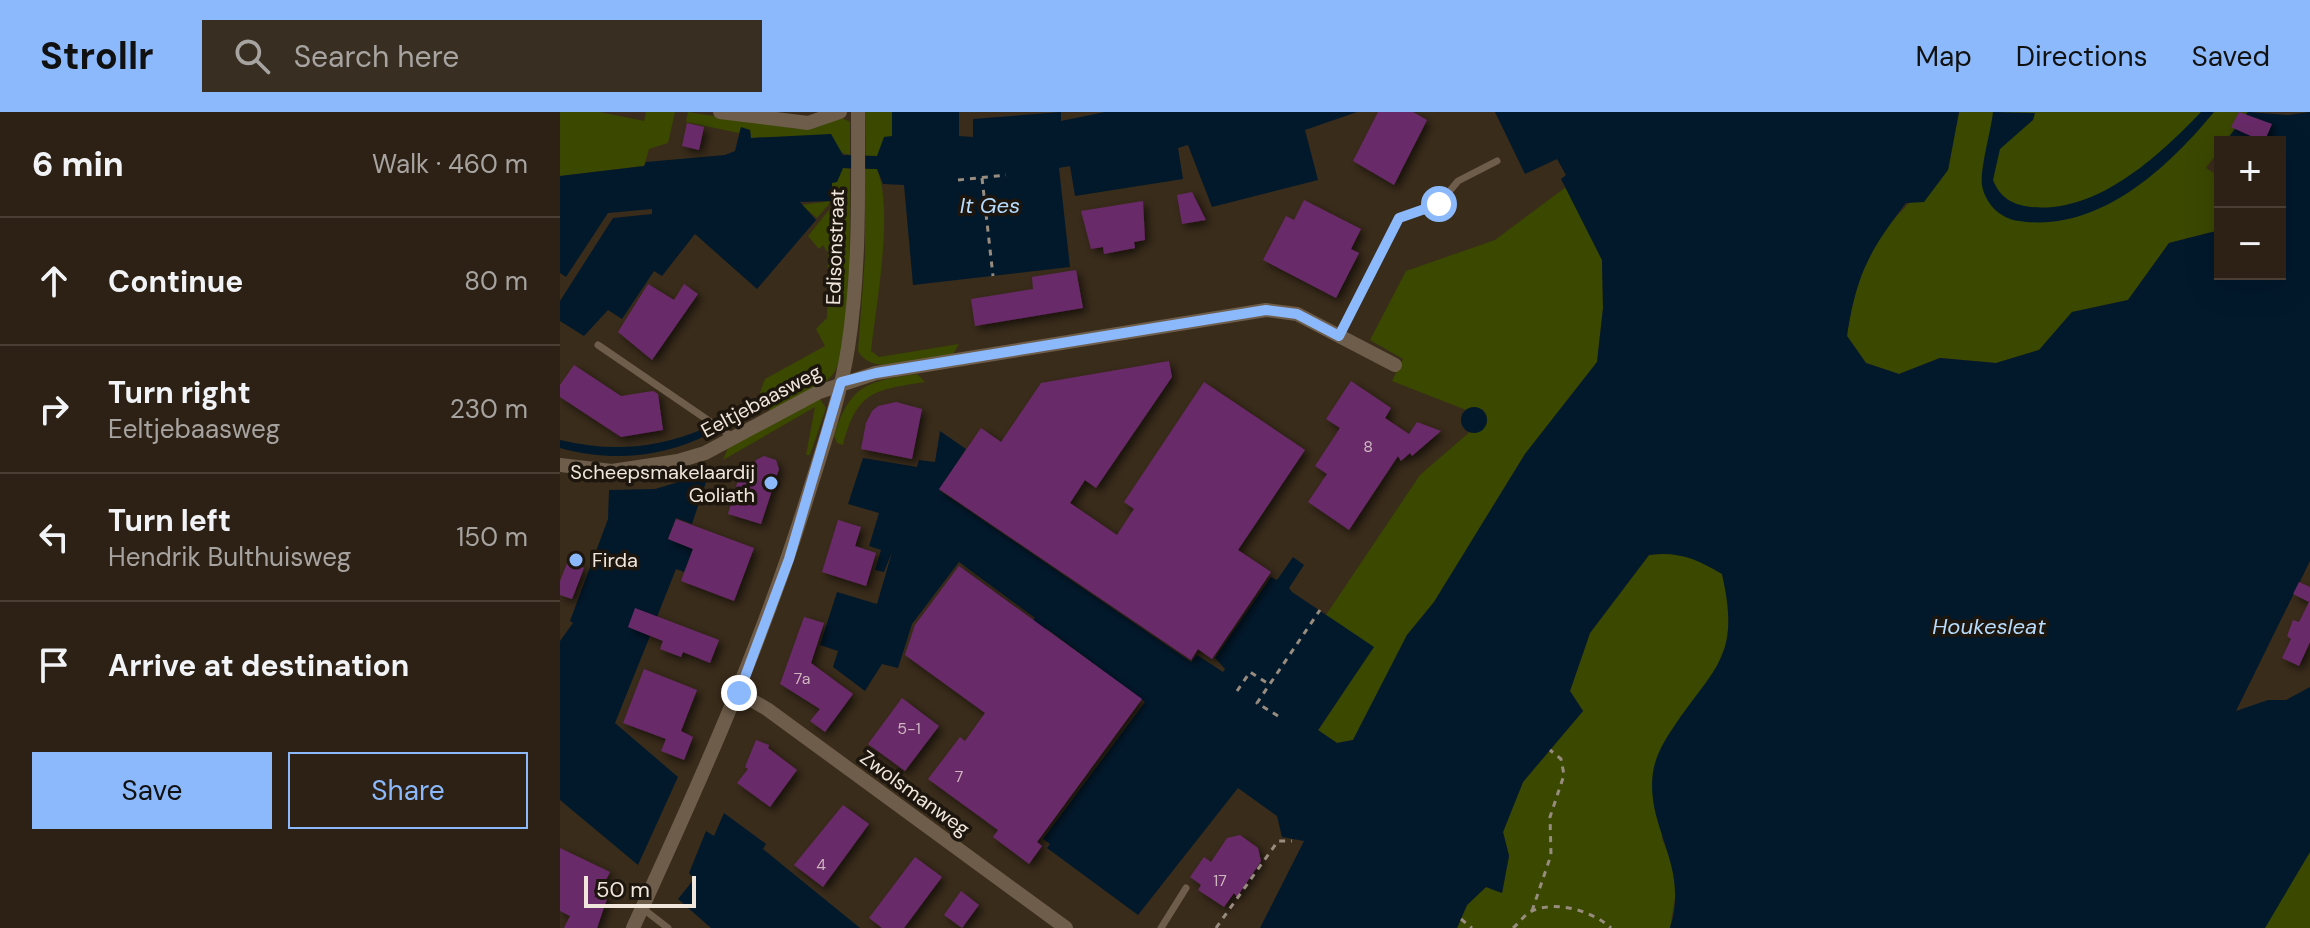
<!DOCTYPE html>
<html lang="en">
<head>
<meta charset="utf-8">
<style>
	body { margin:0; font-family:"DM Sans",sans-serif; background:#382e22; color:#f1f3f6 }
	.controls { position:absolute; right:24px; top:24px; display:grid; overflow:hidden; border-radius:0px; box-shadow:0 8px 32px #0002 }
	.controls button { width:72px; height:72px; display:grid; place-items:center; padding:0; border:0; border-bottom:2px solid #483e34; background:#2c2114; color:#f1f3f6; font:40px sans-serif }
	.scale { position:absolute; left:24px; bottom:20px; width:112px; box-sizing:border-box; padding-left:8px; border:4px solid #f0e6dc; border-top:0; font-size:22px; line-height:28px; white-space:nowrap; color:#f0e6dc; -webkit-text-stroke:6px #1c160e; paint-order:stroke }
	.stop { position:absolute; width:24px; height:24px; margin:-18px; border:6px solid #8cb9fc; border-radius:50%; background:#fff }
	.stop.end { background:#8cb9fc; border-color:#fff; box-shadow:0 2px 8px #0008 }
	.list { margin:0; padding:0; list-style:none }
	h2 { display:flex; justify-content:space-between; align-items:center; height:104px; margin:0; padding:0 32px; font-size:34px }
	h2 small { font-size:26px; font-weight:400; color:#a6a3a0 }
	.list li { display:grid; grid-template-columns:52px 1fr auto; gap:24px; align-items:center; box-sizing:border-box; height:128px; padding:0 32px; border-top:2px solid #483e34 }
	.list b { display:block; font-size:30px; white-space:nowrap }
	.list p { margin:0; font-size:26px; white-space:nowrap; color:#a6a3a0 }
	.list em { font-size:26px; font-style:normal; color:#a6a3a0 }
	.actions { display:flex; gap:16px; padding:24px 32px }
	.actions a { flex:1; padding:18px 0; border:2px solid #8cb9fc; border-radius:0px; text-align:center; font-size:28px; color:#8cb9fc }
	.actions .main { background:#8cb9fc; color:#111 }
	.icon { flex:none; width:44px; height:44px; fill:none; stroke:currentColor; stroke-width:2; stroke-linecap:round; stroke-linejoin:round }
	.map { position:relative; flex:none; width:1750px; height:816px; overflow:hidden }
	header { display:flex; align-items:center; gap:48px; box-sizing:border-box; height:112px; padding:0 40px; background:#8cb9fc; color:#111 }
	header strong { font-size:38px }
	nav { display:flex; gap:44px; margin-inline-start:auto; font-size:28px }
	.search { width:560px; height:72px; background:#382e22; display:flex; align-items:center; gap:20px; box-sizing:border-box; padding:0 28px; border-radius:0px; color:#a6a3a0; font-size:30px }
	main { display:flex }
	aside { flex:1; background:#2c2114 }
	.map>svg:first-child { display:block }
	.green { fill:#3a4800 }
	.water { fill:#02192c }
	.building { fill:#682a68; filter:url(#shadow) }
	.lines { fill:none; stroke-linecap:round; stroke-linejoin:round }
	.path { stroke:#988c7f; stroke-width:3; stroke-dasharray:6 6; stroke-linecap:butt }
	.service { stroke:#6e5d4b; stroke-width:7 }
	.minor { stroke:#6e5d4b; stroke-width:14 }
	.route { stroke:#8cb9fc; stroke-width:10 }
	.poi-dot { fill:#8cb9fc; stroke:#1c160e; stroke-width:3 }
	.labels { text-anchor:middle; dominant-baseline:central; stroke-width:7; stroke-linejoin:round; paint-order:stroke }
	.number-label { font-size:16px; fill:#ceb7bf }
	.street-label { font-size:20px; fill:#f0e6dc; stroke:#1c160e }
	.poi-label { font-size:20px; fill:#f0e6dc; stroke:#1c160e; text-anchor:end }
	.water-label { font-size:22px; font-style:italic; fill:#b7dcfe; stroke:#1c160e }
</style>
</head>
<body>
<header>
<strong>Strollr</strong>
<div class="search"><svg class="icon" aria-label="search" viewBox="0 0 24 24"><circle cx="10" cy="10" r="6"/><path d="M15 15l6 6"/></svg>Search here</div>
<nav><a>Map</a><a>Directions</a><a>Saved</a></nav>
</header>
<main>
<aside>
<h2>6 min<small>Walk · 460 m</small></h2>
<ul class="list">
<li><svg class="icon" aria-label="ahead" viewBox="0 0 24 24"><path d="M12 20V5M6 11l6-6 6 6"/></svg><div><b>Continue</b></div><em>80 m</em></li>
<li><svg class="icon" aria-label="right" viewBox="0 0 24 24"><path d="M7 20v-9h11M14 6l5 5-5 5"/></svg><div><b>Turn right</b><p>Eeltjebaasweg</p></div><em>230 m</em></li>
<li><svg class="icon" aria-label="left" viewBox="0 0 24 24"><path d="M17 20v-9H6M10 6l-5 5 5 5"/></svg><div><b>Turn left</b><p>Hendrik Bulthuisweg</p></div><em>150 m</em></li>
<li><svg class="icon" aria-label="arrive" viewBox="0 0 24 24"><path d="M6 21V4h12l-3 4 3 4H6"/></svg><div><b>Arrive at destination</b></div></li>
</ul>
<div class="actions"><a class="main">Save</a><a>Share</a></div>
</aside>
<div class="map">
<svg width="1750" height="816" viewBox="0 0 1750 816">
	<defs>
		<filter id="shadow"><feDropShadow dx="4" dy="4" stdDeviation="4" flood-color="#0009"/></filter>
	</defs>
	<rect width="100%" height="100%" fill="#3a2c1b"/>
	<g class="green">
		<polygon points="0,0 40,0 84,9 86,0 115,0 108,31 89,37 84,54 0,64"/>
		<polygon points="128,0 238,17 282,6 290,10 290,43 224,25 191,26 190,18 181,16 179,21 126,10"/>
		<polygon points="305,0 332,0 333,25 317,44 306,44"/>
		<path d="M 1399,0 L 1688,0 L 1665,30 L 1660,30 L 1660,37 L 1646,56 L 1660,65 L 1660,118 L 1609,131 L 1568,188 L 1512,200 L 1479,238 L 1436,251 L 1380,246 L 1339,262 L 1306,251 L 1287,224 C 1299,142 1324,108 1388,58 Z"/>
		<path d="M 283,56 L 290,57 C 290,93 292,236 274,261 C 262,277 229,293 210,298 L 199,283 L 205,267 L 265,234 L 256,217 L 267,206 L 268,141 L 263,133 L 259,137 L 248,124 L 273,93 L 270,91 L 257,106 L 241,93 L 271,89 L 272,70 L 276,70 Z"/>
		<path d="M 305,57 L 317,57 C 334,98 316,193 311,239 L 319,245 L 399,232 L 393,242 C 368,246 313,267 298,239 L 305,145 Z"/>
		<polygon points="1006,75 1042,148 1043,196 1037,250 965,342 874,490 847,523 793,628 777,631 758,619 813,535 766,503 860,363 927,305 922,297 906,298 832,269 843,247 810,228 846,159 935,128"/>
		<path d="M 357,262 L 365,270 C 314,278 297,279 283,333 L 277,331 L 274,324 C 290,273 307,269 357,262 Z"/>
		<polygon points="260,287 266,296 250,343 246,343 255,295 163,348 169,333"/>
		<polygon points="1106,441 1134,446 1162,462 1169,493 1169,525 1153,565 1120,605 1102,727 1114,755 1116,779 1110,816 897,816 907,793 926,775 942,781 949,744 943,720 963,670 1023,599 1010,579 1030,521 1089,443"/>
		<polygon points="1750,740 1750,816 1703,816"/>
	</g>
	<g class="water">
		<polygon points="332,0 399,0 399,24 413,25 413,7 501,0 501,9 545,0 797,0 745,18 758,68 652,95 628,33 618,36 623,67 515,84 510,54 499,56 510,155 353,173 344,73 323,72 317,57 283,56 277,70 272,71 272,89 240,90 256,108 197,177 135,122 102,164 94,159 62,207 48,198 24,224 0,209 0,189 53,106 92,102 92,97 48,101 6,165 0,161 0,64 84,54 86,50 165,43 175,39 181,15 190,18 191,26 271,22 283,43 317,44 324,25 332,24"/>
		<path d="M 935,0 L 1399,0 L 1388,58 L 1364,90 L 1346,91 C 1309,139 1296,164 1287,224 L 1306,251 L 1339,262 L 1380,246 L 1436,251 L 1479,238 L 1512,200 L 1568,188 L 1609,131 L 1660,118 L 1660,162 L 1720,162 L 1720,30 L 1665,30 L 1688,0 L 1728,3 L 1750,0 L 1750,449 L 1676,599 L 1708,588 L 1726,588 L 1750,575 L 1750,740 L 1705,816 L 1110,816 C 1130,753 1085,716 1093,660 C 1096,643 1103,631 1113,616 C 1155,553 1181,546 1162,462 C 1137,447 1118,439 1089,443 L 1030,521 L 1010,579 L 1023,599 L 963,670 L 943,720 L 949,744 L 942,781 L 926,775 L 907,793 L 897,816 L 700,816 L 744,729 L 722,725 L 717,704 L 678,676 L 578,803 L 487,736 L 490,732 L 483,727 L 585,590 L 487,517 L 449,567 L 437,559 L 475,506 L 399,450 L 352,512 L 338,556 L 322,552 L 305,579 L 273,555 L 278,539 L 260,533 L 277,480 L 317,492 L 332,440 L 324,460 L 315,458 L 321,438 L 309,434 L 319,401 L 288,392 L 303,346 L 357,355 L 359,348 L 375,350 L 380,319 L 406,337 L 379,378 L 631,550 L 637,543 L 663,560 L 665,557 L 655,546 L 711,465 L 717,468 L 733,445 L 744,453 L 729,476 L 732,480 L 814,535 L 758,618 L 777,631 L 793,628 L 847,523 L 874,490 L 965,342 L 1037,250 L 1043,196 L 1042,148 L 1001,67 L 1006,63 L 997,47 L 965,62 Z"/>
		<path d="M 1433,0 L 1475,1 L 1473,8 L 1440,37 L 1433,68 C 1440,86 1453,93 1471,95 C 1537,102 1599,44 1641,0 L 1654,0 C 1607,57 1538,121 1459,109 C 1441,107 1425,92 1422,73 C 1420,56 1431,19 1433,0 Z"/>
		<polygon points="257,253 260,257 204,289 206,282"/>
		<circle cx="914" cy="308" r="13"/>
		<path d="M 143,317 L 149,322 C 102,346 51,350 0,336 L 0,328 C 50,340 96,337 143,317 Z"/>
		<polygon points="149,361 132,412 116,406 108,427 133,437 124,460 116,457 97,505 68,515 90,524 55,611 118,665 78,753 0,688 0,529 13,511 10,509 48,407 49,378 95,377"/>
		<polygon points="164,701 206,732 203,737 300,816 151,816 118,787 134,767 129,761 146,719 154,724"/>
	</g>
	<g class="building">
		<polygon points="818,0 853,0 867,8 834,73 793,49"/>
		<polygon points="1679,0 1712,12 1704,30 1671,15"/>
		<polygon points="127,11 144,15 139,38 122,34"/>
		<polygon points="632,80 646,108 622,112 617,83"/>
		<polygon points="744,88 801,117 791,137 799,141 776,186 703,148 726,104 734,108"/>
		<polygon points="583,89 585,128 574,130 575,136 544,142 543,135 531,137 521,99"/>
		<polygon points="516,158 523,196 415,214 411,187 473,177 472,165"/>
		<polygon points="88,172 114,188 124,172 138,182 92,248 58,220"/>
		<polygon points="609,249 612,265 536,376 525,368 510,391 557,423 574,397 564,390 644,270 745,338 678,438 711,460 652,547 638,537 631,548 379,377 421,316 441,330 481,271"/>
		<polygon points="14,253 61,284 93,279 98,282 103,318 61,325 0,285 0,273"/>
		<polygon points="791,269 831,296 825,306 849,322 857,310 881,319 852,344 850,341 841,349 838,344 789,418 748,390 767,362 755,354 780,316 766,307"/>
		<polygon points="336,290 362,297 352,347 301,337 306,311 312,299 318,294"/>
		<polygon points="204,344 216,348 219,357 201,412 168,402 181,358 191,361 196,348"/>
		<polygon points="116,407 194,436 174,489 121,469 133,437 108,427"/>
		<polygon points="278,408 301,415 295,434 316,441 306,474 262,460"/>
		<polygon points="8,449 24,456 12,487 0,483 0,469"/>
		<polygon points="399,454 582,587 477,730 482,734 469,752 433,725 438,718 368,667 400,625 405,629 425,601 345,543 355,513"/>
		<polygon points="1739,470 1750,475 1750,530 1739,554 1722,546 1731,527 1727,524 1733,508 1739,510 1749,490 1733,482"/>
		<polygon points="75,496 159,528 150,551 123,540 121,545 100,537 103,529 68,515"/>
		<polygon points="244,505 264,511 251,551 293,582 265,620 250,609 260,597 220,572"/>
		<polygon points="84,557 137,578 121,619 133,625 124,648 101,639 106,627 63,611"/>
		<polygon points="342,586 379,614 345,659 308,632"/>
		<polygon points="196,628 209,633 208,636 237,658 210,695 177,671 188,657 185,655"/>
		<polygon points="283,693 309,712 263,775 234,753"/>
		<polygon points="680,723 698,736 701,749 677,785 674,781 664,795 638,778 641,773 630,765 644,745 651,750 667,726"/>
		<polygon points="0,736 50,760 40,780 48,784 37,816 4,816 10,804 0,799"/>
		<polygon points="355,745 382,765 344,816 322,816 309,806"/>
		<polygon points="401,779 419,793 402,816 384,803"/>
	</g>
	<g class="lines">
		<g class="path">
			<polyline points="422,66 433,164"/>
			<polyline points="398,68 446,63"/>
			<polyline points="677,579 690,560 710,573"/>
			<polyline points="718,604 697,591 760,498"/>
			<polyline points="972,799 991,743 990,705 1004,663 1001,647 990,638"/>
			<polyline points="901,807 912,816"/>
			<polyline points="656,816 718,729 732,729"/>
			<path d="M 953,816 C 959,811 965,802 972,799 C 996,788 1033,799 1051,816"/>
		</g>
		<g class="service">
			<polyline points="779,224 839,106 879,92 898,69 937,49"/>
			<polyline points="38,233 174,326"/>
			<polyline points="82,796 108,816"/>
			<polyline points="601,816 626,776"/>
		</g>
		<g class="minor">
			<polyline points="160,0 248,11 280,0"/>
			<polyline points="0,353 52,359 118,349 145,341 259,280 316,261 706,198 737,202 835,253"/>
			<polyline points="179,581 207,597 506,816"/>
			<path d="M 73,816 C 138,674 202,533 248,383 C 263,335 280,286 288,236 C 300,158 298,79 298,0"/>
		</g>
	</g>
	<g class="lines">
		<polyline class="route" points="179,581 229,447 281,270 316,261 706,198 737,202 779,224 839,106 879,92"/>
	</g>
	<g class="poi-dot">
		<circle cx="211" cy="371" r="8"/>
		<circle cx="16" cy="448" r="8"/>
	</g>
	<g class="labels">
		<g class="number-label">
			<text x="808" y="334">8</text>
			<text x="242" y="566">7a</text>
			<text x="349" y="616">5-1</text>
			<text x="399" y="664">7</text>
			<text x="261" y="752">4</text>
			<text x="660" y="768">17</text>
		</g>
		<g class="street-label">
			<text transform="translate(275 135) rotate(-88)">Edisonstraat</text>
			<text transform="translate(201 289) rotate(-28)">Eeltjebaasweg</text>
			<text transform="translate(355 681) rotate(36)">Zwolsmanweg</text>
		</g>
		<g class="poi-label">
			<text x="195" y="360">Scheepsmakelaardij<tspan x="195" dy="23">Goliath</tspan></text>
			<text x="32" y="448" text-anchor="start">Firda</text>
		</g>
		<g class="water-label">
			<text x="430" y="93">It Ges</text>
			<text x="1429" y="514">Houkesleat</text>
		</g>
	</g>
</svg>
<div class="controls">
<button>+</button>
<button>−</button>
</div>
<div class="scale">50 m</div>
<div class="stop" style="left:879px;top:92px"></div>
<div class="stop end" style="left:179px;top:581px"></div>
</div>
</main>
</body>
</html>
